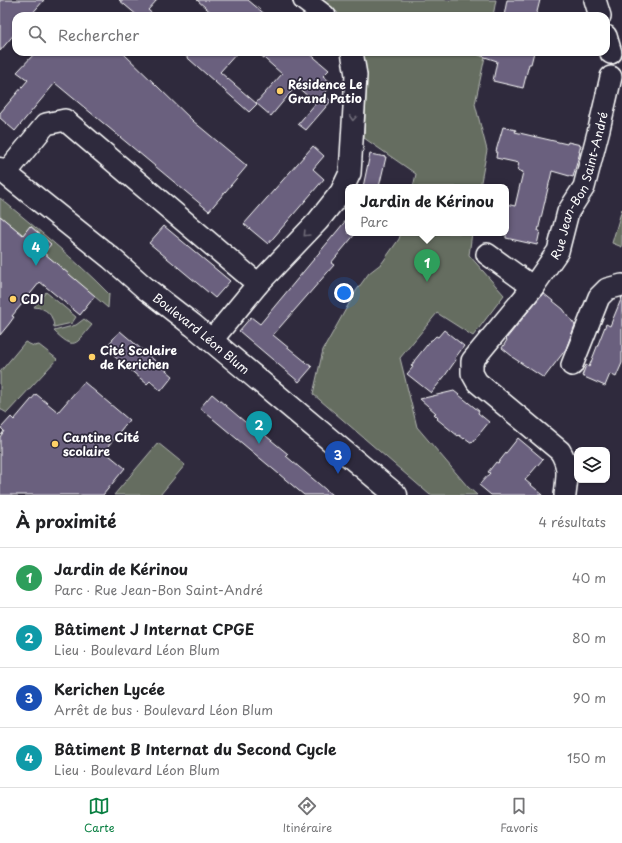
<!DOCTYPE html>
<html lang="fr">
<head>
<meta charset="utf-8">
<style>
	body { margin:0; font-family:"Playpen Sans",sans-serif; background:#f6f6f6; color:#202124 }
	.controls { position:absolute; right:12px; bottom:12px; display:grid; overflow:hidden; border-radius:8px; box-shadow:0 1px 3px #0004 }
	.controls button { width:36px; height:36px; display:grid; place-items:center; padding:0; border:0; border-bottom:1px solid #e0e0e0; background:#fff; color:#202124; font:20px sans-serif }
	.you { position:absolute; left:344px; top:293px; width:14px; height:14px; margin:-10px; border:3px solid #fff; border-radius:50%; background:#1a73e8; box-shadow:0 0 0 6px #1a73e833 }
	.badge { display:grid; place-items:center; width:26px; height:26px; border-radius:50%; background:#0b8043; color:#fff; font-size:13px; font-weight:700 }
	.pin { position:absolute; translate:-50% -33px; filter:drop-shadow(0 1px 2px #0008) }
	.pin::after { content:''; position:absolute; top:21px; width:14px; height:12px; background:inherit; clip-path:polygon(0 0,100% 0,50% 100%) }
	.popup { position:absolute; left:345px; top:184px; width:164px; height:52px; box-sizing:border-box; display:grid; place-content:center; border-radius:8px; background:#fff; filter:drop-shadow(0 1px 3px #0005); font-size:13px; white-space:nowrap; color:#757577 }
	.popup b { font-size:15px; color:#202124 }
	.popup::after { content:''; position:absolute; left:50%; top:100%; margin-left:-8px; border:8px solid transparent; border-top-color:#fff }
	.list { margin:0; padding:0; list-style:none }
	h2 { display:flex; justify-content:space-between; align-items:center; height:52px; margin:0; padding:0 16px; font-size:17px }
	h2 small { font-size:13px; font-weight:400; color:#757577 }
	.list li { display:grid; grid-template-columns:26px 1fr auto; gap:12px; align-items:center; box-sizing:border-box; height:60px; padding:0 16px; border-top:1px solid #e0e0e0 }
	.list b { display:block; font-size:15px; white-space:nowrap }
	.list p { margin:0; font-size:13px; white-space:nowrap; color:#757577 }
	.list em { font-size:13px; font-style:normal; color:#757577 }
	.icon { flex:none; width:22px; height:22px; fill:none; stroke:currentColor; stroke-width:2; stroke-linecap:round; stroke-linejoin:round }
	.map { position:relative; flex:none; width:622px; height:495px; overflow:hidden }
	.search { position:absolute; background:#fff; box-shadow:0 1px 3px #0004; left:12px; right:12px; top:12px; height:44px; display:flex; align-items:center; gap:10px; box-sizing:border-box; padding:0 14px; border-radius:12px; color:#757577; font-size:15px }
	.sheet { height:292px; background:#fff }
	nav { display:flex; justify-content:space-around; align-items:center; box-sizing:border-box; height:56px; border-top:1px solid #e0e0e0; background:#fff; font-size:11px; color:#757577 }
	nav a { display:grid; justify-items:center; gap:2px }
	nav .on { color:#0b8043 }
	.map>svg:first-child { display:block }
	.green { fill:#656d60; stroke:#b2b6b0 }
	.building { fill:#6b617e; stroke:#fff }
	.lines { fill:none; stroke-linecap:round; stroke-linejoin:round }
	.minor-casing { stroke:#fff; stroke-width:24 }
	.major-casing { stroke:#fff; stroke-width:25 }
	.minor { stroke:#2f2a3d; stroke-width:21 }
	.major { stroke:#2f2a3d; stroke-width:22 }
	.oneway { stroke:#6d6a77 }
	.poi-dot { fill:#ffd166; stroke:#2f2a3d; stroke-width:1.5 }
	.labels { text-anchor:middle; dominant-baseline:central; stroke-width:3.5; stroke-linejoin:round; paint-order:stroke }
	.poi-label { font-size:12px; font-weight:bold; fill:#fff; stroke:#2f2a3d; text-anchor:start }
	.street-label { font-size:12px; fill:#fff; stroke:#2f2a3d }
</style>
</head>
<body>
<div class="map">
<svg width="622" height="495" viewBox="0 0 622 495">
	<rect width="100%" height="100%" fill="#2f2a3d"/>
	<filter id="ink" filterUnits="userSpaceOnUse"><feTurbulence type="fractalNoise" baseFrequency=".025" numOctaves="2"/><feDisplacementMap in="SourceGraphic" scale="8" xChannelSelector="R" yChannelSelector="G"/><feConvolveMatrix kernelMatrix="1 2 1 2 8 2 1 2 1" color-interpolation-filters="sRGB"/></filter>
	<g filter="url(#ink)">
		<g class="green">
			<polygon points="319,0 496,0 493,16 341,16 336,11"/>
			<polygon points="363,52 486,52 475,104 487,150 480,187 413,187 416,174 364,138 367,76"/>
			<path d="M 0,198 C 37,229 75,259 109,294 L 108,308 L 44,253 L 51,244 L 31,226 L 23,235 L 0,216 Z"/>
			<polygon points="622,209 622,247 612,243"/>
			<polygon points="401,233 472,233 469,255 504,295 473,336 437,313 400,358 417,427 468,487 477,495 430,495 313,394 323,350 356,291 369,273 382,263 399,239"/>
			<path d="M 46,292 L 76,317 L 72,323 L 54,327 C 53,315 47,308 34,307 Z"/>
			<path d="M 84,319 L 92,325 C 75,345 75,351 54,331 L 76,325 Z"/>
			<polygon points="25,342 34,346 39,345 57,359 7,413 0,409 0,372"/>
			<polygon points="158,443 185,465 160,495 114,495"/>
		</g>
		<g class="building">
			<polygon points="0,0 44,0 30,16 16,16 16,32 0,51"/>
			<polygon points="119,0 157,0 148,10 155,16 138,16"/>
			<polygon points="197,0 248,0 267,16 215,16"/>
			<polygon points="507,0 540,0 536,16 504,16"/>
			<polygon points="36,52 122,52 193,121 247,166 209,211 55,83 15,131 0,118 0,113 28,80 17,72"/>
			<polygon points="181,52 238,52 220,72 257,104 249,112"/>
			<polygon points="257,52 308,52 329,70 323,76 333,84 324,94 331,101 306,130 298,124 316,103 296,86 271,116 256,103 282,74"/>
			<polygon points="476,52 534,52 531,64 529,64 523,88 493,81 497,61 476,54"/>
			<polygon points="503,127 516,130 515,132 567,144 568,142 581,145 579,152 580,152 573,177 552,171 538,231 540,231 537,245 506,238 506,204 515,206 523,172 517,170 519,163 496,158 497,151 496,151"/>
			<polygon points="313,146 324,156 313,169 324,179 268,244 244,224"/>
			<polygon points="370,154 386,157 379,187 363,187"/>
			<polygon points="0,216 23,235 30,226 51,244 44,253 95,296 80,315 40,282 12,316 14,317 9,324 0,335"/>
			<polygon points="348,218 348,233 356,233 331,263 334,265 273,335 312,367 299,382 239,331 251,317 260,324"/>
			<polygon points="164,226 230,281 215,298 149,243"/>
			<polygon points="543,293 563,309 575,325 566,349 544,378 512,357 512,356 502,348 507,340 506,339"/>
			<polygon points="622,297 622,363 616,377 610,374 605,386 582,376 586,365 589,367 606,324 610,326"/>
			<polygon points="444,330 464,346 455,358 456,360 444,377 431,393 407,374 413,367 411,366 414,362 414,361 431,340 432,340 436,336 438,337"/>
			<polygon points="120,331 173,376 161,391 150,381 147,384 114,356 116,354 107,346"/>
			<polygon points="84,382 129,420 104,451 125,468 103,495 0,495 0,437 4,431 1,428 11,417 14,420 36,394 58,412"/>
			<polygon points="454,391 479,411 478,413 489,422 472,443 465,438 464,439 459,435 458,436 437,419 438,418 434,414 436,413 420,399"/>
			<polygon points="212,394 258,433 260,431 288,454 286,456 332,495 304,495 200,408"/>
			<polygon points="518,438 543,459 525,480 543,495 491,495 479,485 490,473 488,472 496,462 498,463"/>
		</g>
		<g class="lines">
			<defs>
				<g id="minor">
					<polyline points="304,0 325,16"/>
					<polyline points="595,0 600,16"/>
					<polyline points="606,36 611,53"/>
					<polyline points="6,173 46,124 65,120 258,284"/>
					<polyline points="487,254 533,287"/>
					<polyline points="211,341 258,284 318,221 341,192 350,173 356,75 352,52"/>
					<polyline points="572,365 599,297 607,289 622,285"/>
					<path id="s1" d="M 565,495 C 567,477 570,467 560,451 L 477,382 L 472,373 L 472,361 L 533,287 L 558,251 L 568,212 L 584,187 L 599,129 L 611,77"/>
				</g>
				<g id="major">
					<path id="s2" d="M 0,169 L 111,258 L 145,288 L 194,326 L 396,495"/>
				</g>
			</defs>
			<use href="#minor" class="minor-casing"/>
			<use href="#major" class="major-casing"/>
			<use href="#minor" class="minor"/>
			<use href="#major" class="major"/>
		</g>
		<defs><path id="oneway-chevron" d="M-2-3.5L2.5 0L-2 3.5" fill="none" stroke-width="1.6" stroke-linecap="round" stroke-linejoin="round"/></defs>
		<g class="oneway">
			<use href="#oneway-chevron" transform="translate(353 118) rotate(94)"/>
			<use href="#oneway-chevron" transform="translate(306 234) rotate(134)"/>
		</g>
	</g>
	<g class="poi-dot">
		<circle cx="280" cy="91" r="4"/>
		<circle cx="13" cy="299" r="4"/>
		<circle cx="92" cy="357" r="4"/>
		<circle cx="55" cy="444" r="4"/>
	</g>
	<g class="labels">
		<g class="poi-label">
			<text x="288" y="84">Résidence Le<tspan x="288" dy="14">Grand Patio</tspan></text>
			<text x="21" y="299">CDI</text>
			<text x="100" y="350">Cité Scolaire<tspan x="100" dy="14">de Kerichen</tspan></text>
			<text x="63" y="437">Cantine Cité<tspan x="63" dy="14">scolaire</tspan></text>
		</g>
		<g class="street-label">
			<text stroke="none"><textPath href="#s1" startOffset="385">Rue Jean-Bon Saint-André</textPath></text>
			<text stroke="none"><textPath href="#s2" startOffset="260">Boulevard Léon Blum</textPath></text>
		</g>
	</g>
</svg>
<div class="controls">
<button><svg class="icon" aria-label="layers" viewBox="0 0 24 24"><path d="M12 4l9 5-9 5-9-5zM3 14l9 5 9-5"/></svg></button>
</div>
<div class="you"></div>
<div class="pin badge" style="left:427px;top:282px;background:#2e9e5b">1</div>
<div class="popup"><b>Jardin de Kérinou</b>Parc</div>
<div class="pin badge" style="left:259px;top:444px;background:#0f9aa8">2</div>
<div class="pin badge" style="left:338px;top:474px;background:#1a4fb4">3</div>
<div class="pin badge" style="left:36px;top:266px;background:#0f9aa8">4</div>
<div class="search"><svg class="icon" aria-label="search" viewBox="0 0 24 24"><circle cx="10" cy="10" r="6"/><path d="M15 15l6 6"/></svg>Rechercher</div>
</div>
<section class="sheet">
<h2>À proximité<small>4 résultats</small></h2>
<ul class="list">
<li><span class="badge" style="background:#2e9e5b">1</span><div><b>Jardin de Kérinou</b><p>Parc · Rue Jean-Bon Saint-André</p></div><em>40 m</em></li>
<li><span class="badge" style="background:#0f9aa8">2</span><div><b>Bâtiment J Internat CPGE</b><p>Lieu · Boulevard Léon Blum</p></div><em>80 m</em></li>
<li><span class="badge" style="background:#1a4fb4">3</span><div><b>Kerichen Lycée</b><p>Arrêt de bus · Boulevard Léon Blum</p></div><em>90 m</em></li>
<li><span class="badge" style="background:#0f9aa8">4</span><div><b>Bâtiment B Internat du Second Cycle</b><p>Lieu · Boulevard Léon Blum</p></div><em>150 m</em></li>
</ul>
</section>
<nav>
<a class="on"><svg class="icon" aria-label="map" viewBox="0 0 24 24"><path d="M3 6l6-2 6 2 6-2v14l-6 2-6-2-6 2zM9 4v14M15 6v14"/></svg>Carte</a>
<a><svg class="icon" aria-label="directions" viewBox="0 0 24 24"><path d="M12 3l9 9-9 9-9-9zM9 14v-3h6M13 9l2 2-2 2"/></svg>Itinéraire</a>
<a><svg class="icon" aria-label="saved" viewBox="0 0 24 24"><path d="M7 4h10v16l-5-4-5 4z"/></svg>Favoris</a>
</nav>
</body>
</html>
